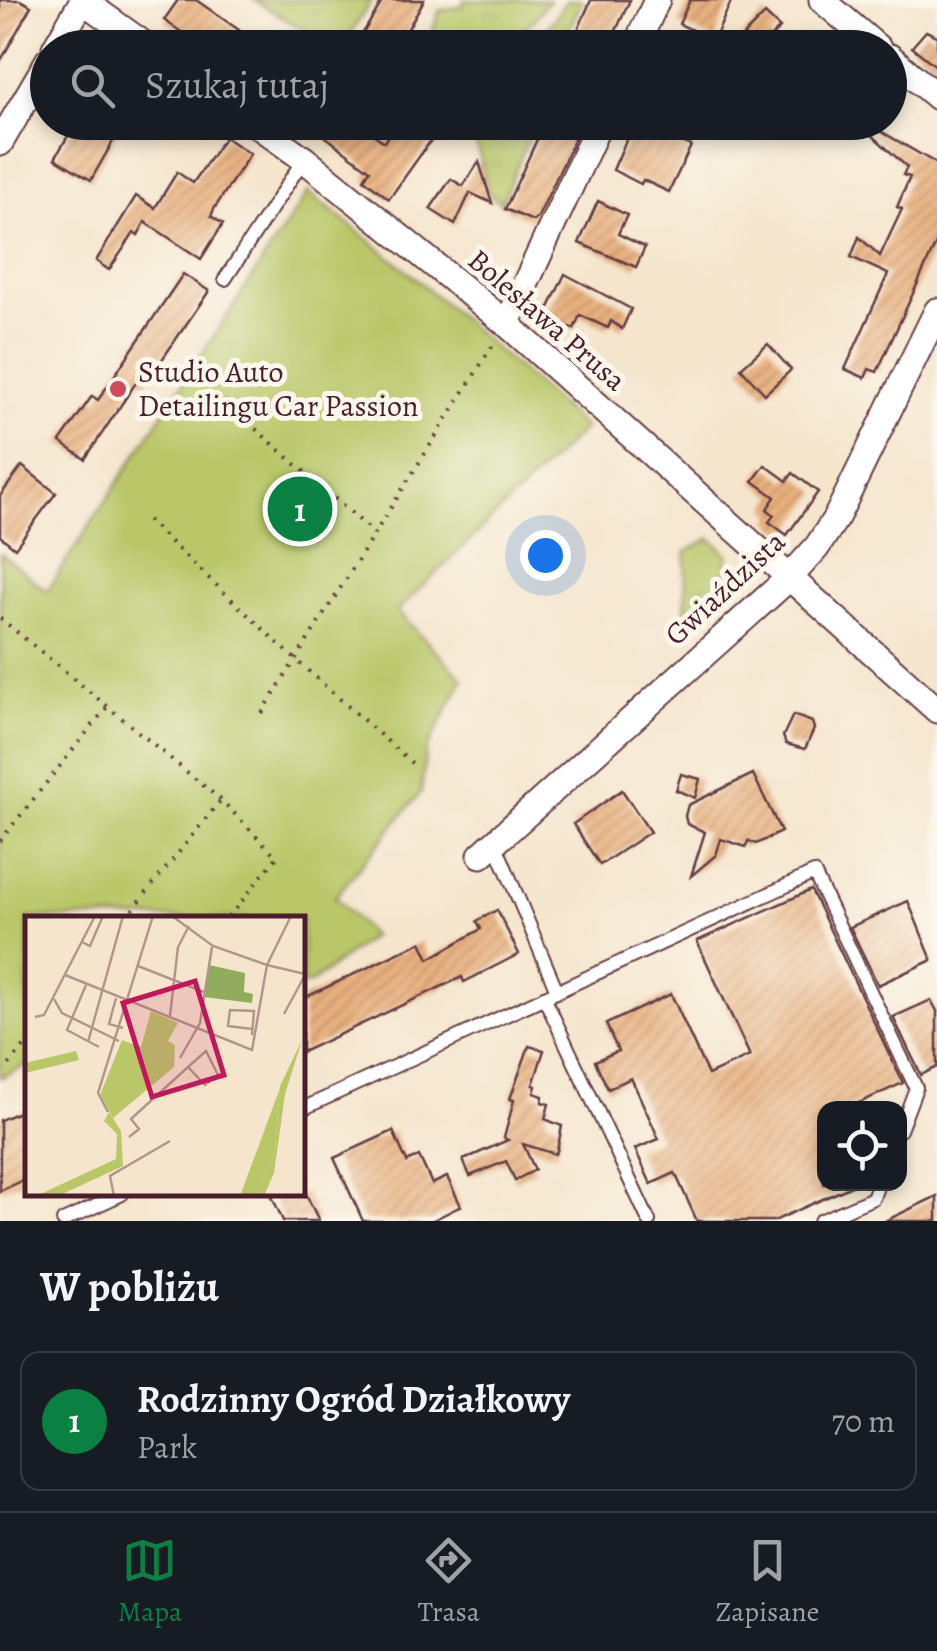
<!DOCTYPE html>
<html lang="pl">
<head>
<meta charset="utf-8">
<style>
	body { margin:0; font-family:Alegreya,serif; background:#242831; color:#f1f3f6 }
	.controls { position:absolute; right:30px; bottom:30px; display:grid; overflow:hidden; border-radius:20px; box-shadow:0 5px 15px #0003 }
	.controls button { width:90px; height:90px; display:grid; place-items:center; padding:0; border:0; border-bottom:2px solid #363941; background:#171b24; color:#f1f3f6; font:50px sans-serif }
	.you { position:absolute; left:545px; top:555px; width:35px; height:35px; margin:-25px; border:8px solid #fff; border-radius:50%; background:#1a73e8; box-shadow:0 0 0 15px #1a73e833 }
	.badge { display:grid; place-items:center; width:65px; height:65px; border-radius:50%; background:#0b8043; color:#fff; font-size:32px; font-weight:700 }
	.pin { position:absolute; translate:-50% -50%; border:5px solid #fff; box-shadow:0 2px 10px #0006 }
	.list { margin:0; padding:0; list-style:none }
	h2 { display:flex; justify-content:space-between; align-items:center; height:130px; margin:0; padding:0 40px; font-size:42px }
	h2 small { font-size:32px; font-weight:400; color:#9ea1a6 }
	.list li { display:grid; grid-template-columns:65px 1fr auto; gap:30px; align-items:center; box-sizing:border-box; height:140px; margin:0 20px 20px; padding:0 20px; border:2px solid #363941; border-radius:20px }
	.list b { display:block; font-size:38px; white-space:nowrap }
	.list p { margin:0; font-size:32px; white-space:nowrap; color:#9ea1a6 }
	.list em { font-size:32px; font-style:normal; color:#9ea1a6 }
	.icon { flex:none; width:55px; height:55px; fill:none; stroke:currentColor; stroke-width:2; stroke-linecap:round; stroke-linejoin:round }
	.map { position:relative; flex:none; width:937px; height:1221px; overflow:hidden }
	.search { position:absolute; background:#171b24; box-shadow:0 5px 15px #0003; left:30px; right:30px; top:30px; height:110px; display:flex; align-items:center; gap:25px; box-sizing:border-box; padding:0 35px; border-radius:55px; color:#9ea1a6; font-size:38px }
	.sheet { height:290px; background:#171b24 }
	nav { display:flex; justify-content:space-around; align-items:center; box-sizing:border-box; height:140px; border-top:2px solid #363941; background:#171b24; font-size:28px; color:#9ea1a6 }
	nav a { display:grid; justify-items:center; gap:5px }
	nav .on { color:#0b8043 }
	.map>svg:first-child { display:block }
	.grass { fill:url(#grass-tufts); stroke:#82734a; stroke-width:2.5 }
	.garden { fill:#b9c769; stroke:#82734a; stroke-width:2.5 }
	.building { fill:url(#building-hatch) }
	.lines { fill:none; stroke-linecap:round; stroke-linejoin:round }
	.lane-casing { stroke:#643d43; stroke-width:16 }
	.street-casing { stroke:#643d43; stroke-width:29 }
	.path { stroke:#643d43; stroke-width:4; stroke-dasharray:2.5 8; stroke-linecap:butt }
	.lane { stroke:#fff; stroke-width:12 }
	.street { stroke:#fff; stroke-width:25 }
	.poi-dot { fill:#d1495b; stroke:#fbf7ec; stroke-width:4 }
	.labels { text-anchor:middle; dominant-baseline:central; stroke-width:10; stroke-linejoin:round; paint-order:stroke }
	.street-label { font-size:30px; fill:#4a1f2b; stroke:#fbf7ec }
	.poi-label { font-size:30px; fill:#4a1f2b; stroke:#fbf7ec; text-anchor:start }
	.inset-road { fill:none; stroke:#b1968c; stroke-width:2.5 }
	.view { fill:#c2185b; fill-opacity:0.15; stroke:#c2185b; stroke-width:5 }
	.inset-edge { fill:none; stroke:#4a1f2b; stroke-width:5 }
</style>
</head>
<body>
<div class="map">
<svg width="937" height="1221" viewBox="0 0 937 1221">
	<defs>
		<pattern id="grass-tufts" width="24" height="20" patternUnits="userSpaceOnUse" patternTransform="scale(2.5)"><rect width="24" height="20" fill="#b9c769"/><path d="M3 7l-1-3M5 7V3M7 7l1-3M15 17l-1-3M17 17v-4M19 17l1-3" fill="none" stroke="#a1aa5b"/></pattern>
		<pattern id="building-hatch" width="6" height="6" patternUnits="userSpaceOnUse" patternTransform="scale(2.5)"><rect width="6" height="6" fill="#eab17f"/><path d="M-1 1l2-2M0 6l6-6M5 7l2-2" fill="none" stroke="#c08f68"/></pattern>
	</defs>
	<rect width="100%" height="100%" fill="#fbf7ec"/>
	<filter id="ink" filterUnits="userSpaceOnUse"><feTurbulence type="fractalNoise" baseFrequency=".01" numOctaves="2"/><feDisplacementMap in="SourceGraphic" scale="20" xChannelSelector="R" yChannelSelector="G"/><feConvolveMatrix kernelMatrix="1 2 1 2 8 2 1 2 1" color-interpolation-filters="sRGB"/></filter>
	<filter id="wash" filterUnits="userSpaceOnUse"><feTurbulence type="fractalNoise" baseFrequency=".0048" numOctaves="4" result="noise"/><feDisplacementMap in="SourceGraphic" scale="40" xChannelSelector="R" yChannelSelector="G"/><feGaussianBlur stdDeviation="2.25" result="paint"/><feColorMatrix in="noise" values="0 0 0 0 0 0 0 0 0 0 0 0 0 0 0 0 0 1.4 0 .05"/><feComposite in="paint" operator="in"/></filter>
	<g filter="url(#wash)">
		<rect width="100%" height="100%" fill="#f5e5cd"/>
		<g class="grass">
			<polygon points="254,0 372,0 342,47 333,48"/>
			<polygon points="464,0 549,0 532,22 503,42 436,47 430,39 439,11 462,6"/>
			<polygon points="567,0 583,0 560,47 534,47"/>
			<polygon points="480,122 526,123 528,140 501,204 489,192 473,131"/>
			<path d="M 710,538 L 729,555 C 723,593 714,599 685,623 L 686,552 Z"/>
		</g>
		<polygon class="garden" points="308,192 405,269 585,428 397,611 463,679 426,751 421,792 335,897 372,936 311,983 303,985 302,918 28,918 27,1065 0,1078 0,553 47,591"/>
		<g id="blocks">
			<g class="building">
				<polygon points="0,0 20,0 31,6 0,62"/>
				<polygon points="178,0 196,0 239,30 226,48 204,48 164,20"/>
				<polygon points="383,0 424,0 397,48 354,48"/>
				<polygon points="591,0 630,0 608,48 570,48"/>
				<polygon points="690,0 732,0 714,40 679,24"/>
				<polygon points="765,14 780,28 770,38 780,48 755,48 743,36"/>
				<polygon points="926,31 937,36 937,67 912,47"/>
				<polygon points="76,122 124,122 91,180 55,158"/>
				<polygon points="306,122 357,122 384,142 398,122 444,122 389,199 364,179 370,170"/>
				<polygon points="545,122 573,122 568,135 575,138 538,217 533,221 505,209"/>
				<polygon points="643,125 691,146 669,192 643,180 641,184 613,170 631,129 640,133"/>
				<polygon points="877,129 937,164 937,241 877,372 869,369 865,378 845,369 888,274 851,257 859,237 880,256 902,209 897,207 910,177 903,175 907,167 872,135"/>
				<polygon points="225,137 250,154 214,209 211,216 223,224 201,259 145,222 138,235 134,233 109,270 96,261 136,196 155,208 177,172 193,183"/>
				<polygon points="479,162 492,203 470,193 455,225 430,209 451,179 463,186"/>
				<polygon points="598,201 627,215 618,234 645,247 636,267 579,243"/>
				<polygon points="183,274 209,291 146,383 139,378 85,459 60,442 92,396 98,400"/>
				<polygon points="565,274 631,309 622,329 611,321 608,328 580,315 574,329 545,316"/>
				<polygon points="768,344 791,370 765,394 741,368"/>
				<polygon points="765,465 787,481 793,473 818,492 787,535 769,522 774,515 767,509 775,497 753,481"/>
				<polygon points="22,466 56,493 15,548 0,536 0,496"/>
				<polygon points="793,715 812,722 814,729 805,749 786,744 783,736"/>
				<polygon points="681,774 700,779 695,798 676,790"/>
				<polygon points="753,774 781,832 756,844 748,841 746,847 721,839 716,855 691,876 705,832 687,824 685,816 688,805"/>
				<polygon points="622,790 650,832 600,865 573,824"/>
				<polygon points="811,890 903,1083 848,1108 824,1108 824,1184 856,1184 774,1221 697,1221 675,1173 651,1184 635,1149 659,1139 631,1078 608,1089 595,1061 618,1051 606,1024 671,994 708,1075 750,1056 697,941"/>
				<polygon points="908,901 932,960 878,985 850,927"/>
				<polygon points="497,910 519,954 464,982 462,977 302,1052 302,999 421,942 429,959 481,929 477,921"/>
				<polygon points="931,1000 937,1011 937,1067 921,1075 893,1017"/>
				<polygon points="529,1046 544,1050 533,1085 536,1086 534,1093 543,1096 542,1102 549,1104 545,1119 562,1126 557,1151 555,1154 523,1144 535,1170 515,1180 506,1161 470,1176 463,1160 508,1140 504,1138 514,1100 510,1099"/>
				<polygon points="28,1108 28,1178 0,1191 0,1120"/>
				<polygon points="393,1131 407,1162 419,1156 432,1184 447,1177 461,1206 431,1221 363,1221 334,1158"/>
				<polygon points="271,1194 306,1194 319,1221 283,1221"/>
				<polygon points="937,1196 937,1221 885,1221"/>
			</g>
		</g>
	</g>
	<g filter="url(#ink)">
		<use href="#blocks" fill-opacity="0" stroke="#643d43" stroke-width="2.5"/>
		<g class="lines">
			<defs>
				<g id="lane">
					<polyline points="225,279 304,159"/>
					<polyline points="495,843 557,991"/>
					<polyline points="544,997 649,1221"/>
					<polyline points="302,1109 814,873 916,1088 900,1130"/>
					<polyline points="63,1221 122,1194"/>
					<polyline points="820,1221 873,1198 878,1184"/>
				</g>
				<g id="street">
					<polyline points="82,0 149,48"/>
					<polyline points="822,0 878,48"/>
					<polyline points="55,48 83,0"/>
					<polyline points="635,48 657,0"/>
					<polyline points="890,57 937,97"/>
					<polyline points="253,122 304,159 507,324 937,710"/>
					<polyline points="0,143 48,61"/>
					<polyline points="507,324 600,122"/>
					<polyline points="481,855 789,578 817,547 837,516 937,311"/>
				</g>
			</defs>
			<use href="#lane" class="lane-casing"/>
			<use href="#street" class="street-casing"/>
			<g class="path">
				<polyline points="224,401 374,533"/>
				<polyline points="147,520 295,659 414,765"/>
				<polyline points="0,618 221,800 277,857 228,918"/>
				<polyline points="262,713 493,345"/>
				<polyline points="0,841 107,707"/>
				<polyline points="126,918 221,800"/>
				<polyline points="0,1070 9,1065 28,1042"/>
			</g>
			<use href="#lane" class="lane"/>
			<use href="#street" class="street"/>
		</g>
	</g>
	<circle class="poi-dot" cx="118" cy="389" r="10"/>
	<g class="labels">
		<g class="street-label">
			<text transform="translate(547 320) rotate(41)">Bolesława Prusa</text>
			<text transform="translate(725 588) rotate(-43)">Gwiaździsta</text>
		</g>
		<g class="poi-label">
			<text x="138" y="372">Studio Auto<tspan x="138" dy="34">Detailingu Car Passion</tspan></text>
		</g>
	</g>
	<g transform="translate(25 916)">
		<rect width="280" height="280" fill="#f5e5cd"/>
		<path d="M 277,124 L 260,178 L 249,257 L 239,280 L 230,280 L 250,235 L 255,170 ZM 84,196 L 96,215 L 98,250 L 33,280 L 11,280 L 91,243 L 92,218 L 79,205 Z" fill="#b9c769"/>
		<path d="M 184,49 L 220,57 L 219,76 L 228,78 L 227,87 L 179,81 Z" fill="#92ac5d"/>
		<path d="M 126,95 L 153,107 L 143,125 L 150,129 L 149,151 L 88,202 L 75,179 L 97,124 L 116,131 ZM 51,135 L 54,144 L 0,157 L 0,147 ZM 255,172 L 250,235 L 230,280 L 215,280 Z" fill="#b9c769"/>
		<path class="inset-road" d="M 147,0 L 188,30 L 242,49 L 266,0M 57,26 L 65,30 L 78,0M 113,50 L 179,76M 40,59 L 227,134 L 242,49 L 280,58M 61,69 L 42,114 L 74,131M 91,82 L 84,108 L 98,112M 29,83 L 37,97 L 94,125M 259,98 L 280,59M 145,100 L 153,31 L 164,10M 10,101 L 19,99 L 70,0M 227,119 L 229,95 L 205,94 L 203,110 L 227,113M 63,126 L 98,0M 155,142 L 175,107 L 187,31M 83,196 L 73,177 L 128,0M 104,221 L 114,213 L 106,203 L 163,151 L 181,135 L 193,159 L 180,169 L 163,151M 89,280 L 85,260 L 145,225"/>
		<path class="view" d="M 170,65 L 199,159 L 127,181 L 98,87 Z"/>
		<rect width="280" height="280" class="inset-edge"/>
	</g>
</svg>
<div class="controls">
<button><svg class="icon" aria-label="locate" viewBox="0 0 24 24"><circle cx="12" cy="12" r="6"/><path d="M12 2v4M12 18v4M2 12h4M18 12h4"/></svg></button>
</div>
<div class="you"></div>
<div class="pin badge" style="left:300px;top:509px">1</div>
<div class="search"><svg class="icon" aria-label="search" viewBox="0 0 24 24"><circle cx="10" cy="10" r="6"/><path d="M15 15l6 6"/></svg>Szukaj tutaj</div>
</div>
<section class="sheet">
<h2>W pobliżu<small></small></h2>
<ul class="list">
<li><span class="badge">1</span><div><b>Rodzinny Ogród Działkowy</b><p>Park</p></div><em>70 m</em></li>
</ul>
</section>
<nav>
<a class="on"><svg class="icon" aria-label="map" viewBox="0 0 24 24"><path d="M3 6l6-2 6 2 6-2v14l-6 2-6-2-6 2zM9 4v14M15 6v14"/></svg>Mapa</a>
<a><svg class="icon" aria-label="directions" viewBox="0 0 24 24"><path d="M12 3l9 9-9 9-9-9zM9 14v-3h6M13 9l2 2-2 2"/></svg>Trasa</a>
<a><svg class="icon" aria-label="saved" viewBox="0 0 24 24"><path d="M7 4h10v16l-5-4-5 4z"/></svg>Zapisane</a>
</nav>
</body>
</html>
